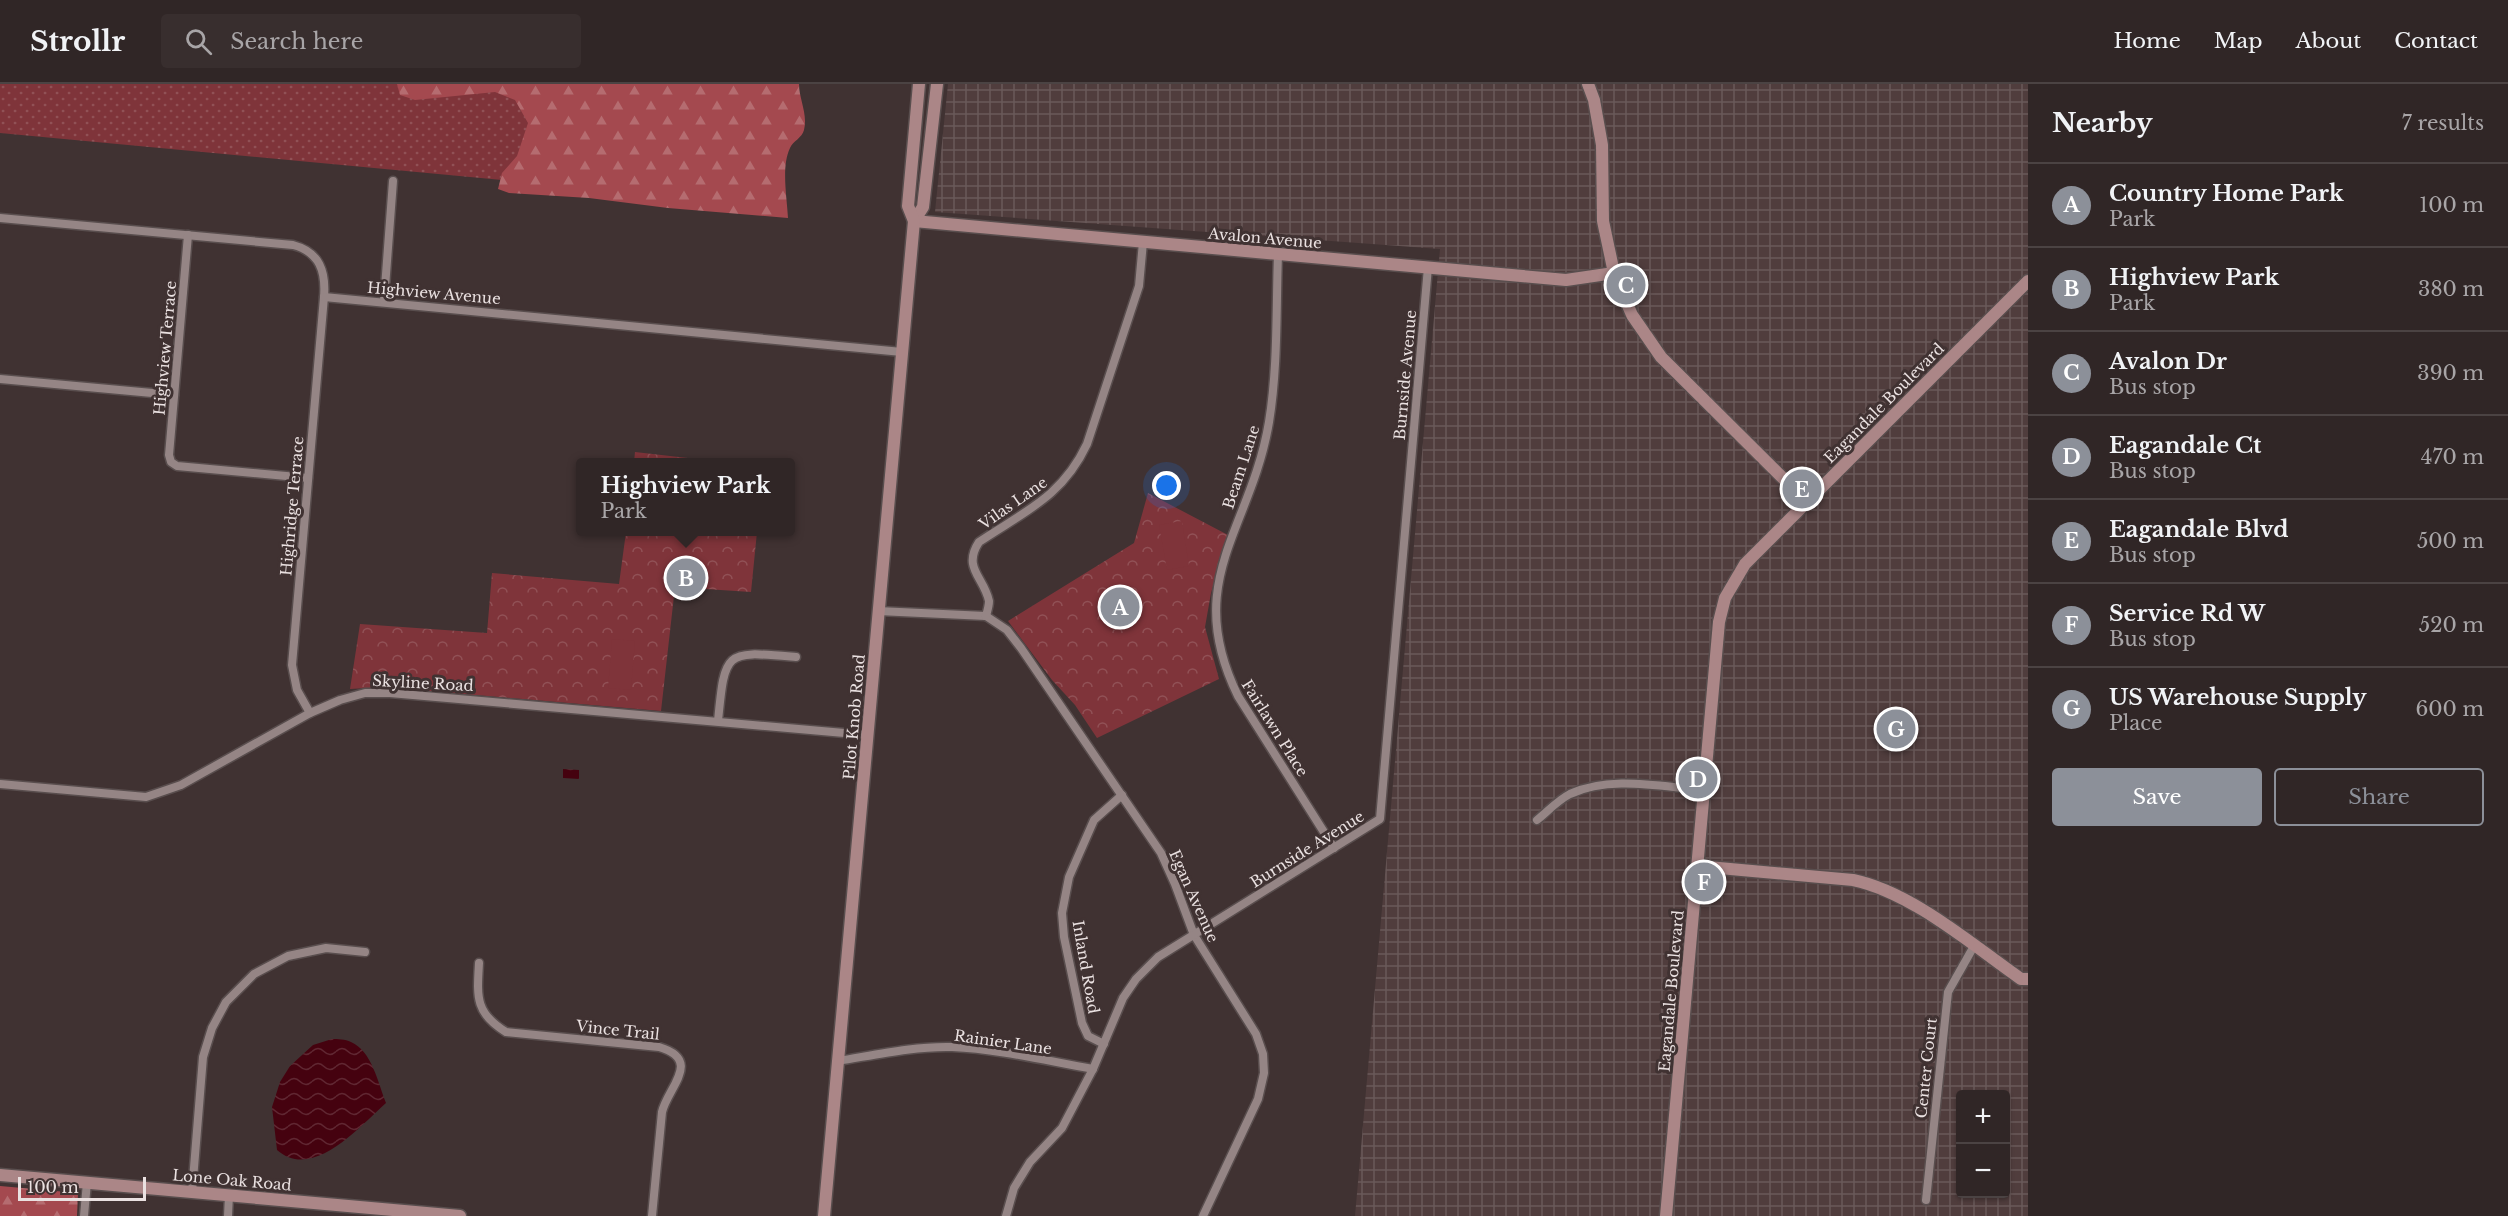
<!DOCTYPE html>
<html lang="en">
<head>
<meta charset="utf-8">
<style>
	body { margin:0; font-family:"Libre Baskerville",serif; background:#382e2e; color:#f1f3f6 }
	.controls { position:absolute; right:18px; bottom:18px; display:grid; overflow:hidden; border-radius:6px; box-shadow:0 2px 4px #0004 }
	.controls button { width:54px; height:54px; display:grid; place-items:center; padding:0; border:0; border-bottom:2px solid #4b4343; background:#302626; color:#f1f3f6; font:30px sans-serif }
	.scale { position:absolute; left:18px; bottom:15px; width:128px; box-sizing:border-box; padding-left:6px; border:3px solid #eae1e1; border-top:0; font-size:16px; line-height:21px; white-space:nowrap; color:#eae1e1; -webkit-text-stroke:4px #403232; paint-order:stroke }
	.you { position:absolute; left:1167px; top:402px; width:21px; height:21px; margin:-15px; border:4px solid #fff; border-radius:50%; background:#1a73e8; box-shadow:0 0 0 9px #1a73e833 }
	.badge { display:grid; place-items:center; width:39px; height:39px; border-radius:50%; background:#8c9099; color:#fff; font-size:20px; font-weight:700 }
	.pin { position:absolute; translate:-50% -50%; border:3px solid #fff; box-shadow:0 2px 6px #0006 }
	.popup { position:absolute; left:576px; top:374px; width:219px; height:78px; box-sizing:border-box; display:grid; place-content:center; border-radius:6px; background:#302626; filter:drop-shadow(0 2px 4px #0005); font-size:20px; white-space:nowrap; color:#a8a5a7 }
	.popup b { font-size:22px; color:#f1f3f6 }
	.popup::after { content:''; position:absolute; left:50%; top:100%; margin-left:-12px; border:12px solid transparent; border-top-color:#302626 }
	.list { margin:0; padding:0; list-style:none }
	h2 { display:flex; justify-content:space-between; align-items:center; height:78px; margin:0; padding:0 24px; font-size:26px }
	h2 small { font-size:20px; font-weight:400; color:#a8a5a7 }
	.list li { display:grid; grid-template-columns:39px 1fr auto; gap:18px; align-items:center; box-sizing:border-box; height:84px; padding:0 24px; border-top:2px solid #4b4343 }
	.list b { display:block; font-size:22px; white-space:nowrap }
	.list p { margin:0; font-size:20px; white-space:nowrap; color:#a8a5a7 }
	.list em { font-size:20px; font-style:normal; color:#a8a5a7 }
	.actions { display:flex; gap:12px; padding:18px 24px }
	.actions a { flex:1; padding:14px 0; border:2px solid #8c9099; border-radius:6px; text-align:center; font-size:21px; color:#8c9099 }
	.actions .main { background:#8c9099; color:#fff }
	.icon { flex:none; width:33px; height:33px; fill:none; stroke:currentColor; stroke-width:2; stroke-linecap:round; stroke-linejoin:round }
	.map { position:relative; flex:none; width:2028px; height:1132px; overflow:hidden }
	header { display:flex; align-items:center; gap:36px; box-sizing:border-box; height:84px; padding:0 30px; background:#302626; border-bottom:2px solid #4b4343 }
	header strong { font-size:28px }
	nav { display:flex; gap:33px; margin-inline-start:auto; font-size:21px }
	.search { width:420px; height:54px; background:#382e2e; display:flex; align-items:center; gap:15px; box-sizing:border-box; padding:0 21px; border-radius:6px; color:#a8a5a7; font-size:22px }
	main { display:flex }
	aside { flex:1; background:#302626 }
	.map>svg:first-child { display:block }
	.industrial { fill:url(#industrial-grid); fill-rule:evenodd }
	.grass { fill:url(#grass-dots) }
	.forest { fill:url(#forest-firs) }
	.park { fill:url(#park-crowns) }
	.pitch { fill:#7f343a }
	.water { fill:url(#water-waves) }
	.lines { fill:none; stroke-linecap:round; stroke-linejoin:round }
	.street-casing { stroke:#594e4e; stroke-width:11 }
	.secondary-casing { stroke:#594e4e; stroke-width:15 }
	.street { stroke:#958585; stroke-width:8 }
	.secondary { stroke:#ab8687; stroke-width:12 }
	.labels { text-anchor:middle; dominant-baseline:central; stroke-width:6; stroke-linejoin:round; paint-order:stroke }
	.street-label { font-size:15px; fill:#eae1e1; stroke:#403232 }
</style>
</head>
<body>
<header>
<strong>Strollr</strong>
<div class="search"><svg class="icon" aria-label="search" viewBox="0 0 24 24"><circle cx="10" cy="10" r="6"/><path d="M15 15l6 6"/></svg>Search here</div>
<nav><a>Home</a><a>Map</a><a>About</a><a>Contact</a></nav>
</header>
<main>
<div class="map">
<svg width="2028" height="1132" viewBox="0 0 2028 1132">
	<defs>
		<pattern id="industrial-grid" width="8" height="8" patternUnits="userSpaceOnUse" patternTransform="scale(1.5)"><rect width="8" height="8" fill="#503d3d"/><path d="M0 4h8M4 0v8" fill="none" stroke="#695959"/></pattern>
		<pattern id="grass-dots" width="8" height="8" patternUnits="userSpaceOnUse" patternTransform="scale(1.5)"><rect width="8" height="8" fill="#7f343a"/><path d="M2 2h.1M6 6h.1" fill="none" stroke="#915156" stroke-width="1.8" stroke-linecap="round"/></pattern>
		<pattern id="forest-firs" width="22" height="20" patternUnits="userSpaceOnUse" patternTransform="scale(1.5)"><rect width="22" height="20" fill="#a4494f"/><path d="M5 1l3.5 6h-7zM16 11l3.5 6h-7z" fill="#b56c70"/></pattern>
		<pattern id="park-crowns" width="20" height="18" patternUnits="userSpaceOnUse" patternTransform="scale(1.5)"><rect width="20" height="18" fill="#7f343a"/><path d="M2 6a3 3 0 1 1 6 0M12 15a3 3 0 1 1 6 0" fill="none" stroke="#915156"/></pattern>
		<pattern id="water-waves" width="16" height="10" patternUnits="userSpaceOnUse" patternTransform="scale(1.5)"><rect width="16" height="10" fill="#45020f"/><path d="M0 5q4-4 8 0t8 0" fill="none" stroke="#602732"/></pattern>
	</defs>
	<rect width="100%" height="100%" fill="#403232"/>
	<path class="industrial" d="M 948,0 L 2028,0 L 2028,1132 L 1355,1132 L 1440,165 L 935,128 ZM 1960,1010 L 2006,1010 L 2006,1110 L 1960,1110 Z"/>
	<polygon class="grass" points="0,0 571,0 576,103 0,49"/>
	<g class="forest">
		<path d="M 397,0 L 799,0 C 799,15 808,30 804,46 C 802,54 793,57 790,64 C 781,83 787,113 788,134 L 668,124 L 589,114 L 509,109 L 498,105 L 502,89 L 517,72 L 528,39 L 515,16 L 495,8 L 415,16 L 400,11 Z"/>
		<polygon points="0,1102 78,1109 77,1132 0,1132"/>
	</g>
	<g class="park">
		<polygon points="635,368 723,378 634,378"/>
		<polygon points="1148,409 1228,451 1211,509 1205,543 1219,595 1097,654 1075,621 1052,596 1008,537 1134,459"/>
		<polygon points="626,448 757,448 751,508 675,503 661,627 384,603 350,605 360,540 487,549 492,489 619,500"/>
	</g>
	<g class="pitch">
		<polygon points="1182,437 1189,482 1167,486 1159,441"/>
		<polygon points="612,555 635,557 631,606 608,604"/>
	</g>
	<g class="water">
		<polygon points="563,685 579,686 579,695 563,694"/>
		<path d="M 332,955 C 338,955 345,955 351,958 C 372,967 378,999 386,1019 C 361,1041 313,1098 277,1066 L 272,1023 L 280,998 L 290,982 L 313,961 Z"/>
	</g>
	<g class="lines">
		<defs>
			<g id="street">
				<path d="M 0,134 L 293,161 C 320,168 326,188 324,213 L 292,581 L 297,606 L 310,629"/>
				<polyline points="188,151 169,371 171,378 177,382 308,394"/>
				<path d="M 1278,170 C 1276,225 1278,283 1269,338 C 1251,446 1181,496 1238,612 L 1334,764"/>
				<polyline points="324,213 902,268"/>
				<polyline points="384,217 393,97"/>
				<polyline points="0,295 174,311"/>
				<polyline points="878,527 986,532"/>
				<polyline points="986,532 1007,546 1021,564 1161,769 1175,800 1194,851 1256,950 1263,970 1264,989 1258,1015 1203,1132"/>
				<path d="M 986,532 C 987,528 989,522 989,517 C 984,493 962,484 979,458 C 1025,427 1062,413 1087,360 L 1139,202 L 1143,158"/>
				<path d="M 718,637 C 725,565 725,567 796,573"/>
				<polyline points="0,700 146,713 181,701 310,629 340,616 365,609 390,609 867,651"/>
				<path d="M 1537,736 C 1547,728 1558,716 1570,710 C 1611,691 1661,703 1704,706"/>
				<path d="M 479,879 C 477,913 475,929 506,948 L 659,963 C 703,976 668,1003 662,1028 L 652,1132"/>
				<polyline points="1104,960 1088,952 1082,939 1064,853 1062,829 1069,793 1094,736 1122,711"/>
				<path d="M 838,977 C 875,971 914,962 952,963 C 999,965 1047,977 1093,985"/>
				<polyline points="192,1108 203,973 212,944 226,918 254,890 288,872 326,864 365,868"/>
				<polyline points="1926,1116 1948,908 1974,862"/>
				<polyline points="84,1132 87,1098"/>
				<polyline points="228,1132 229,1111"/>
				<polyline points="1006,1132 1014,1104 1030,1078 1062,1044 1093,985 1123,914 1136,895 1158,873 1380,735 1428,183"/>
			</g>
			<g id="secondary">
				<polyline points="1588,0 1594,16 1602,61 1603,137 1614,189 1632,231 1661,273 1807,418"/>
				<polyline points="914,137 1566,196 1614,189"/>
				<polyline points="914,137 923,123 937,0"/>
				<path d="M 1697,782 L 1853,796 C 1911,808 1971,860 2021,895 L 2028,895"/>
				<polyline points="0,1091 460,1132"/>
				<polyline points="824,1132 914,137 908,122 919,0"/>
				<polyline points="1666,1132 1719,538 1725,514 1745,480 2028,197"/>
			</g>
		</defs>
		<use href="#street" class="street-casing"/>
		<use href="#secondary" class="secondary-casing"/>
		<use href="#street" class="street"/>
		<use href="#secondary" class="secondary"/>
	</g>
	<g class="labels">
		<g class="street-label">
			<text transform="translate(1265 154) rotate(5)">Avalon Avenue</text>
			<text transform="translate(434 209) rotate(5)">Highview Avenue</text>
			<text transform="translate(165 264) rotate(-85)">Highview Terrace</text>
			<text transform="translate(1405 291) rotate(-85)">Burnside Avenue</text>
			<text transform="translate(1884 319) rotate(-45)">Eagandale Boulevard</text>
			<text transform="translate(1241 383) rotate(-72)">Beam Lane</text>
			<text transform="translate(1013 419) rotate(-35)">Vilas Lane</text>
			<text transform="translate(292 422) rotate(-85)">Highridge Terrace</text>
			<text transform="translate(423 599) rotate(3)">Skyline Road</text>
			<text transform="translate(854 633) rotate(-85)">Pilot Knob Road</text>
			<text transform="translate(1275 644) rotate(58)">Fairlawn Place</text>
			<text transform="translate(1307 765) rotate(-32)">Burnside Avenue</text>
			<text transform="translate(1194 812) rotate(66)">Egan Avenue</text>
			<text transform="translate(1086 883) rotate(80)">Inland Road</text>
			<text transform="translate(1671 907) rotate(-85)">Eagandale Boulevard</text>
			<text transform="translate(618 946) rotate(6)">Vince Trail</text>
			<text transform="translate(1003 958) rotate(8)">Rainier Lane</text>
			<text transform="translate(1926 984) rotate(-84)">Center Court</text>
			<text transform="translate(232 1096) rotate(5)">Lone Oak Road</text>
		</g>
	</g>
</svg>
<div class="controls">
<button>+</button>
<button>−</button>
</div>
<div class="scale">100 m</div>
<div class="you"></div>
<div class="pin badge" style="left:1120px;top:523px">A</div>
<div class="pin badge" style="left:686px;top:494px">B</div>
<div class="popup"><b>Highview Park</b>Park</div>
<div class="pin badge" style="left:1626px;top:201px">C</div>
<div class="pin badge" style="left:1698px;top:695px">D</div>
<div class="pin badge" style="left:1802px;top:405px">E</div>
<div class="pin badge" style="left:1704px;top:798px">F</div>
<div class="pin badge" style="left:1896px;top:645px">G</div>
</div>
<aside>
<h2>Nearby<small>7 results</small></h2>
<ul class="list">
<li><span class="badge">A</span><div><b>Country Home Park</b><p>Park</p></div><em>100 m</em></li>
<li><span class="badge">B</span><div><b>Highview Park</b><p>Park</p></div><em>380 m</em></li>
<li><span class="badge">C</span><div><b>Avalon Dr</b><p>Bus stop</p></div><em>390 m</em></li>
<li><span class="badge">D</span><div><b>Eagandale Ct</b><p>Bus stop</p></div><em>470 m</em></li>
<li><span class="badge">E</span><div><b>Eagandale Blvd</b><p>Bus stop</p></div><em>500 m</em></li>
<li><span class="badge">F</span><div><b>Service Rd W</b><p>Bus stop</p></div><em>520 m</em></li>
<li><span class="badge">G</span><div><b>US Warehouse Supply</b><p>Place</p></div><em>600 m</em></li>
</ul>
<div class="actions"><a class="main">Save</a><a>Share</a></div>
</aside>
</main>
</body>
</html>
